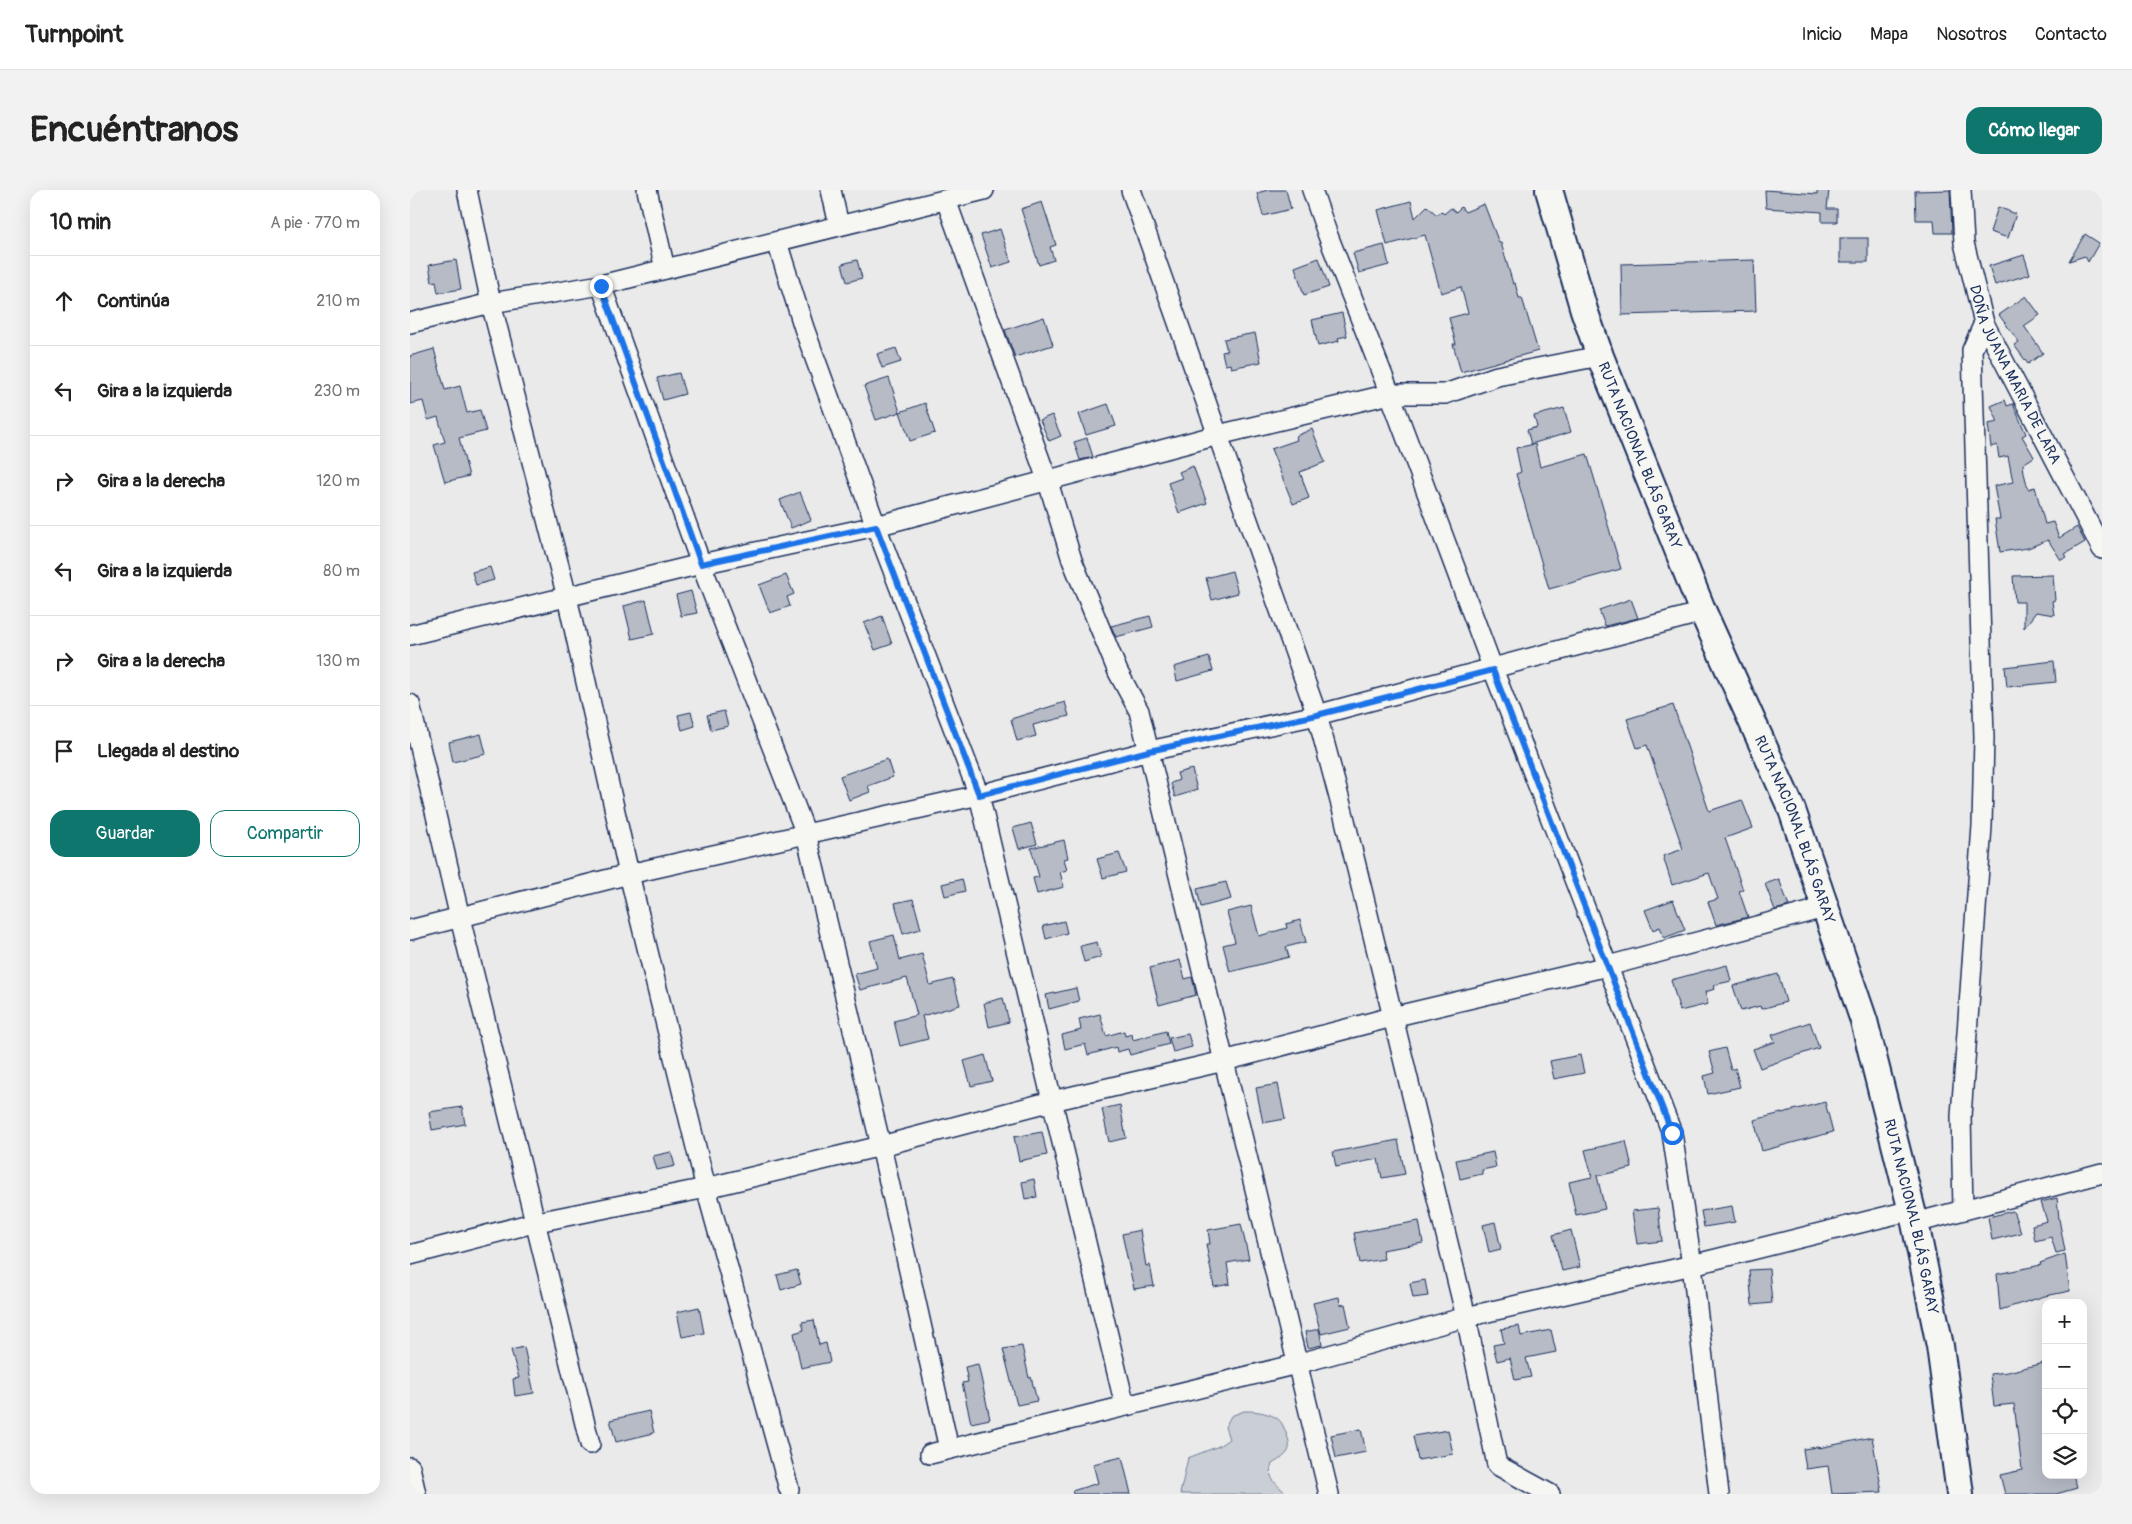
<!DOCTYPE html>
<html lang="es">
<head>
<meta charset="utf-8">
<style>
	body { margin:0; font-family:Pangolin,sans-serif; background:#f2f2f2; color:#222 }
	.controls { position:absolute; right:15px; bottom:15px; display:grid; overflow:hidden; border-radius:10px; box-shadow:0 5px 20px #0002 }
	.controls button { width:45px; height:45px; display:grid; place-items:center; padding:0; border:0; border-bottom:1px solid #e0e0e0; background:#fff; color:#222; font:25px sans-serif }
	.stop { position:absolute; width:15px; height:15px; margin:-11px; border:4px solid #1a73e8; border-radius:50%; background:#fff }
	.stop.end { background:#1a73e8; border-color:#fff; box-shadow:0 1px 5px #0008 }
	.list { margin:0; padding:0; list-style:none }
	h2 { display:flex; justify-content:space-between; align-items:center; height:65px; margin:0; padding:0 20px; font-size:21px }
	h2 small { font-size:16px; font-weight:400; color:#767676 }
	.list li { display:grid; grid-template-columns:32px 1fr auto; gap:15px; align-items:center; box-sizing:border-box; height:90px; padding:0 20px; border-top:1px solid #e0e0e0 }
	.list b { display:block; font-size:19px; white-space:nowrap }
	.list em { font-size:16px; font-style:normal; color:#767676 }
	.actions { display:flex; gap:10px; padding:15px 20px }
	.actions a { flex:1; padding:11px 0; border:1px solid #0f766e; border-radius:15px; text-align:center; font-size:18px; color:#0f766e }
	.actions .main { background:#0f766e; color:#fff }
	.icon { flex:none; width:28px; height:28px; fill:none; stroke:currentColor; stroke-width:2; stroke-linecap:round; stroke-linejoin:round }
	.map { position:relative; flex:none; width:1692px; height:1304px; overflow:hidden; border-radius:15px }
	header { display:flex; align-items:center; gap:30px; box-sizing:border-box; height:70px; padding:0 25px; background:#fff; border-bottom:1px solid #e0e0e0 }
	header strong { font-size:24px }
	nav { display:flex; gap:28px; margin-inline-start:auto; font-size:18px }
	.intro { display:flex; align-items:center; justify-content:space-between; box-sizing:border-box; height:120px; padding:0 30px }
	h1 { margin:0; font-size:35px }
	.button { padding:12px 22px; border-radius:15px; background:#0f766e; color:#fff; font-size:18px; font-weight:700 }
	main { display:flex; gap:30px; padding:0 30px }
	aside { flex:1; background:#fff; border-radius:15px; box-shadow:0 5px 20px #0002 }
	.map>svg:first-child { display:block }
	.green { fill:#caced5; stroke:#727e9a }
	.building { fill:#b6bbc6; stroke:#1b2f5e }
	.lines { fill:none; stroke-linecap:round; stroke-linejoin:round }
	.minor-casing { stroke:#1b2f5e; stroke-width:22 }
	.highway-casing { stroke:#1b2f5e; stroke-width:30 }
	.minor { stroke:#f6f6f2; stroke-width:19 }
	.highway { stroke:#f6f6f2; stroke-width:26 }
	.route { stroke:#1a73e8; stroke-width:6 }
	.labels { text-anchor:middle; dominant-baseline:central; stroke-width:4; stroke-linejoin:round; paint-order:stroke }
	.street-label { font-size:15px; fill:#1b2f5e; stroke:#f6f6f2 }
</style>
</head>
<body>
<header>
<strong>Turnpoint</strong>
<nav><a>Inicio</a><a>Mapa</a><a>Nosotros</a><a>Contacto</a></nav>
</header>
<div class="intro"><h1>Encuéntranos</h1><a class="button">Cómo llegar</a></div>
<main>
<aside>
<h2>10 min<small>A pie · 770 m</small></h2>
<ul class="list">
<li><svg class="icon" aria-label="ahead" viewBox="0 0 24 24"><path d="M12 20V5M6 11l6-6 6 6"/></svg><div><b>Continúa</b></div><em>210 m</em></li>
<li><svg class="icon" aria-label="left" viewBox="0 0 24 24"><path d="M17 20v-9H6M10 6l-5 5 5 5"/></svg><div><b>Gira a la izquierda</b></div><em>230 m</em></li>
<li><svg class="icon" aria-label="right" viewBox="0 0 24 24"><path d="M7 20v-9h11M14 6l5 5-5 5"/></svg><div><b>Gira a la derecha</b></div><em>120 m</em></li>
<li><svg class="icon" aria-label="left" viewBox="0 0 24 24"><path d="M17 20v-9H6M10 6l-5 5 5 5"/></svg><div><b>Gira a la izquierda</b></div><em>80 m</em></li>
<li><svg class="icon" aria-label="right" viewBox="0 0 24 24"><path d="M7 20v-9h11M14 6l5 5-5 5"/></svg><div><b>Gira a la derecha</b></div><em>130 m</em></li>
<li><svg class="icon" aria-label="arrive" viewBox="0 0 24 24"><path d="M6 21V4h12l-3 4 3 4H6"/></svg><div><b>Llegada al destino</b></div></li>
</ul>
<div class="actions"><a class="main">Guardar</a><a>Compartir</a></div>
</aside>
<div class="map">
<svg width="1692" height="1304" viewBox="0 0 1692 1304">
	<rect width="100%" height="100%" fill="#e9eae9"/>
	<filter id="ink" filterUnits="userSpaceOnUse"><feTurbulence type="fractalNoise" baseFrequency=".02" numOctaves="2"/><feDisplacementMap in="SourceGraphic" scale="10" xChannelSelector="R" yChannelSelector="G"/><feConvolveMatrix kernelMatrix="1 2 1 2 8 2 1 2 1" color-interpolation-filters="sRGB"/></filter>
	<g filter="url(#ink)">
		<path class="green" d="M 834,1221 C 845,1221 855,1222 865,1227 C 872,1231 873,1236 876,1243 C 884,1261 877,1265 862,1274 C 856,1289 868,1295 877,1304 L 770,1304 L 778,1268 L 809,1256 L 819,1249 L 815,1237 L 821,1226 Z"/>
		<g class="building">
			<polygon points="858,0 876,0 881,19 853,26 847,3"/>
			<polygon points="1355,0 1407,4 1407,0 1419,0 1417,19 1427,19 1427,32 1412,32 1412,22 1356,18"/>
			<polygon points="1540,0 1542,43 1525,43 1524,30 1506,30 1505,1"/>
			<polygon points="1001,11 1005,28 1017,16 1027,25 1031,21 1034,24 1041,18 1046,22 1051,17 1055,22 1074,14 1089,53 1091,53 1103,94 1105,93 1109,108 1112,108 1128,161 1051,182 1043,154 1046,154 1039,128 1058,123 1051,97 1031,103 1015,45 977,55 968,20"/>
			<polygon points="632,12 646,55 640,57 644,70 629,75 611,19"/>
			<polygon points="1588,17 1606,24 1598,48 1580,42"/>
			<polygon points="590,39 601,72 582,78 571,45"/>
			<polygon points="1675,44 1689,53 1678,72 1675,66 1659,71"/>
			<rect x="1430" y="48" width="28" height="24"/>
			<polygon points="974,55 979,75 949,83 943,63"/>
			<polygon points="1614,65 1620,84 1585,95 1579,76"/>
			<polygon points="909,68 919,97 894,105 885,77"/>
			<polygon points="46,70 51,99 28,103 26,91 22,92 19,75"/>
			<polygon points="447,70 452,88 437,92 432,74"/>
			<polygon points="1344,70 1346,121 1212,125 1211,74"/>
			<polygon points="1616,106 1630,125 1614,136 1633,163 1618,174 1604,155 1609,152 1589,125"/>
			<polygon points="932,123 937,146 928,148 929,151 908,156 902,130"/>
			<polygon points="634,127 643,155 605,167 595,140"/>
			<polygon points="845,143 851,172 821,178 820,174 815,175 812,162 817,161 814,149"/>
			<polygon points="486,158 491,172 472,178 467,164"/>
			<polygon points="24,159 35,200 50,196 57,223 70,220 76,241 49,248 59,286 35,292 24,255 35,252 28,227 18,230 13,211 0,214 0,166"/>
			<polygon points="269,183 275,204 253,210 247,188"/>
			<polygon points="479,188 490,222 466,230 454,196"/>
			<polygon points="1595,210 1597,216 1603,214 1616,244 1612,246 1624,267 1613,274 1614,283 1618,299 1625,297 1635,334 1643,332 1649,348 1667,337 1675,352 1655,364 1657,367 1651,370 1638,350 1618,358 1590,362 1585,329 1590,329 1584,296 1603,292 1598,266 1589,268 1587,255 1581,257 1578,234 1588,232 1581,216"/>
			<polygon points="515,213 525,243 500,251 490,222"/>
			<polygon points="698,214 706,236 676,245 669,224"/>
			<polygon points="1154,218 1161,242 1121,254 1117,240 1127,237 1124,226"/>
			<polygon points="642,225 651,246 639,251 630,230"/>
			<polygon points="902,239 915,272 890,282 899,308 883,314 861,259 887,250 886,246"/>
			<polygon points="677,248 683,267 670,270 664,252"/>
			<polygon points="1125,254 1130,277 1177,264 1211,379 1139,399 1106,284 1111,282 1106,258"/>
			<polygon points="783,276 797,313 769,323 758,293 772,288 769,282"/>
			<polygon points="390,302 401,330 381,338 370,310"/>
			<polygon points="80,377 84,390 66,395 62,382"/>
			<polygon points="822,381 828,403 802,410 796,388"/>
			<polygon points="376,385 384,404 377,407 380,416 360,423 349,395"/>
			<polygon points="1643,385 1645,410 1642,411 1644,425 1626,422 1614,438 1614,412 1605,412 1603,386"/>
			<polygon points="281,401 287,423 271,426 266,405"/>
			<polygon points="1221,409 1228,428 1195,436 1189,420"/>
			<polygon points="236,410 244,444 222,449 214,416"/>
			<polygon points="472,426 482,454 465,460 454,433"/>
			<polygon points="740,426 743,437 706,447 701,436"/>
			<polygon points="799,467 803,481 767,491 764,477"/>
			<polygon points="1644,471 1646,492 1597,497 1595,477"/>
			<polygon points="655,512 659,526 623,535 626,546 607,551 601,529"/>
			<polygon points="1263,515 1299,621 1332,610 1343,638 1315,648 1333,700 1329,701 1338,727 1306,735 1298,712 1308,709 1299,683 1262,695 1253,666 1273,659 1237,555 1227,558 1217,529"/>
			<polygon points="314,521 318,536 301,540 297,525"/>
			<polygon points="281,522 285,536 272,540 268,525"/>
			<polygon points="71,544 76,564 43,572 39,552"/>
			<polygon points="477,569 483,587 458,596 460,602 439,610 430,586"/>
			<polygon points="782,579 787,600 765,607 761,593 769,590 767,583"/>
			<polygon points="621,633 627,654 609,659 603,638"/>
			<polygon points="654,650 658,668 654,669 657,680 650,682 654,697 627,704 623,688 629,687 621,658"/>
			<polygon points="709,663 716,682 693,688 687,669"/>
			<polygon points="552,689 555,701 535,706 532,694"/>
			<polygon points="1369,689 1379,716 1365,720 1355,694"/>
			<polygon points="816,692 821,709 791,717 787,699"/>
			<polygon points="503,709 511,739 493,744 485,713"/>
			<polygon points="1263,710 1275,740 1254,748 1250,737 1243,740 1235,720"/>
			<polygon points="841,716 849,746 877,738 876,734 890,730 896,752 876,757 879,767 820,782 813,755 825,752 817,722"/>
			<polygon points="654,731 657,743 636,749 633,736"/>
			<polygon points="484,745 490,770 512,764 520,795 543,789 550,815 512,826 518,849 490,856 484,831 507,825 497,788 450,800 445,784 467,778 460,751"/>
			<polygon points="687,752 691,767 674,772 670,756"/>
			<polygon points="770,770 775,789 782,787 786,805 749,815 740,778"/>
			<polygon points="1317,775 1321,791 1304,795 1305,799 1295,802 1298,814 1270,821 1261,790"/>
			<polygon points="1368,784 1376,812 1351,819 1350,816 1331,821 1323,796"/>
			<polygon points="666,798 669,811 639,819 636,805"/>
			<polygon points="593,808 599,832 579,837 574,813"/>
			<polygon points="690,824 696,846 714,841 715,846 722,844 723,850 756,841 759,854 720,865 718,859 707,862 706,857 678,865 675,854 655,859 652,845 671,840 669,829"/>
			<polygon points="1400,832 1409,858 1350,878 1343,859 1365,852 1362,845"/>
			<polygon points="778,844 782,857 763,862 759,848"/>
			<polygon points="1315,858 1321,880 1325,878 1330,897 1298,904 1294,886 1305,883 1299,862"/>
			<polygon points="575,865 582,891 561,896 554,871"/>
			<polygon points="1170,865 1174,883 1144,889 1140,871"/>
			<polygon points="868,894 875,929 853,933 846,898"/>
			<polygon points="1415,912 1423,942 1352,961 1344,930"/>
			<polygon points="710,915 716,948 699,952 692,919"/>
			<polygon points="52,917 55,934 22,940 19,922"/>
			<polygon points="632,942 637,965 609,971 604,947"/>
			<polygon points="988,950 995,984 972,988 968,969 926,977 923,962"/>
			<polygon points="1216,951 1222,978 1187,986 1195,1019 1166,1025 1159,992 1182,987 1175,960"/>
			<polygon points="261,962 265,976 247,980 243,966"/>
			<polygon points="1083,962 1086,977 1072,980 1072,984 1050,989 1046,970"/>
			<polygon points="624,989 627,1007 615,1009 612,992"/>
			<polygon points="1647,1008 1649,1029 1655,1061 1646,1063 1641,1047 1625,1051 1622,1035 1637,1031 1631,1012"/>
			<polygon points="1322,1016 1325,1032 1294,1037 1291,1021"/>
			<polygon points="1248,1018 1252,1051 1227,1054 1222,1021"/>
			<polygon points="1603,1021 1611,1043 1582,1050 1578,1027"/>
			<polygon points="1009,1031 1013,1053 972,1060 974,1069 950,1073 944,1043"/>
			<polygon points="1085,1032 1091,1059 1079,1062 1073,1035"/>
			<polygon points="831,1034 839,1069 817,1073 820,1094 804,1097 796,1054 800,1054 798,1040"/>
			<polygon points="730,1040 736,1076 740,1075 744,1096 724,1099 712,1044"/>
			<polygon points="1161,1040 1170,1077 1152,1081 1143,1045"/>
			<polygon points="1655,1064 1660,1101 1635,1106 1590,1120 1587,1084 1631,1075 1630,1073"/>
			<polygon points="1359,1079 1362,1113 1342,1115 1339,1080"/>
			<polygon points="387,1080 391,1094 371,1100 367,1085"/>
			<polygon points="1015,1090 1018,1106 1003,1108 1000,1093"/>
			<polygon points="929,1107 930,1115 935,1114 940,1137 911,1144 903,1113"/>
			<polygon points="289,1117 294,1143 272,1147 267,1122"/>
			<polygon points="404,1130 409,1155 416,1153 420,1172 391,1178 384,1143 394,1140 392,1132"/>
			<polygon points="1109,1136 1111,1146 1141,1140 1146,1162 1116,1168 1121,1187 1105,1190 1100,1168 1087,1171 1083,1155 1094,1153 1091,1139"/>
			<polygon points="909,1139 912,1155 898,1158 895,1142"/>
			<polygon points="612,1156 619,1188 621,1187 627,1211 607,1215 593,1159"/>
			<polygon points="114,1157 124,1203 105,1206 103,1189 109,1188 101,1160"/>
			<polygon points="1633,1173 1636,1195 1636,1208 1632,1209 1636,1238 1636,1285 1663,1285 1667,1298 1646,1304 1595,1304 1590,1285 1612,1280 1604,1214 1584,1216 1580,1184 1598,1182"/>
			<polygon points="568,1174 580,1229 561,1233 552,1193 558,1192 555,1177"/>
			<polygon points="239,1221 244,1243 206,1252 200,1230"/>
			<polygon points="951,1239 956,1262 926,1268 921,1245"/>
			<polygon points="1038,1240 1043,1264 1008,1270 1003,1246"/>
			<polygon points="1462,1247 1472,1302 1422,1304 1418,1276 1396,1279 1393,1259 1408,1257 1409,1258"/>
			<polygon points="712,1267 721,1304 663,1304 662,1301 688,1293 683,1274"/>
		</g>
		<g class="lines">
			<defs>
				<g id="minor">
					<polyline points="57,0 81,113 157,407 219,684 296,998 379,1299"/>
					<polyline points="237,0 255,79"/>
					<polyline points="421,0 429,35"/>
					<polyline points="721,0 907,525 934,626 1056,1127 1087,1275 1140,1304"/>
					<polyline points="902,0 917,43 980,204 1083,479 1262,943 1282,1075 1309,1304"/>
					<path id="s1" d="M 1551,0 L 1554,53 L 1574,133 L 1692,359"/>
					<polyline points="536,10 638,292 662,370 708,482 729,521 919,1304"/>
					<polyline points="367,52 394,138 466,336 569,605 715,1216"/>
					<polyline points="191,95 291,374 396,644 471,956 539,1259"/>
					<polyline points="0,133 81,113 191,95 574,0"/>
					<polyline points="0,445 291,374 466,336 808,245 980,204 1035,204 1087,186 1190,166"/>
					<polyline points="0,514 50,728 180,1254"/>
					<polyline points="0,740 219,684 569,605 739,561 907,525 1293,422"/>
					<polyline points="1553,1020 1551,926 1572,636 1574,547 1562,160 1574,133"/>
					<polyline points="1505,1033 1692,983"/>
					<polyline points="0,1065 127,1032 296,998 471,956 642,911 814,871 982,827 1198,776 1414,718"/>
					<polyline points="520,1264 887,1174 1056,1127 1282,1075 1502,1020"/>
					<polyline points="0,1277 6,1304"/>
				</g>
				<g id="highway">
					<path id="s2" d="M 1139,0 L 1174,120 L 1190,166 L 1293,422 L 1382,620 L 1454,831 L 1505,1033 L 1530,1156 L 1550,1304"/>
				</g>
			</defs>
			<use href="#minor" class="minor-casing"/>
			<use href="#highway" class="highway-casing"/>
			<use href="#minor" class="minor"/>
			<use href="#highway" class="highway"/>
		</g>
	</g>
	<g class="lines" filter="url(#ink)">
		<polyline class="route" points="191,96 291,374 466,336 569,605 739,561 907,525 1083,480 1262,943"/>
	</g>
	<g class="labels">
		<g class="street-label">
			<text stroke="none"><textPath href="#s1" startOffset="195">DOÑA JUANA MARIA DE LARA</textPath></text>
			<text stroke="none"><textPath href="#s2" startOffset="281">RUTA NACIONAL BLÁS GARAY</textPath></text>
			<text stroke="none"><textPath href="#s2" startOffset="686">RUTA NACIONAL BLÁS GARAY</textPath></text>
			<text stroke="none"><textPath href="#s2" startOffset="1091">RUTA NACIONAL BLÁS GARAY</textPath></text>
		</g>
	</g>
</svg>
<div class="controls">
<button>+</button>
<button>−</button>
<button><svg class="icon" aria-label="locate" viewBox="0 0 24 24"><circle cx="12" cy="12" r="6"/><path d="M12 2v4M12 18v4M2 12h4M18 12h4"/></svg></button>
<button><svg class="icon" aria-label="layers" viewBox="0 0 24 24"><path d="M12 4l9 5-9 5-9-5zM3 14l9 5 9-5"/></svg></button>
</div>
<div class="stop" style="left:1262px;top:943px"></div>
<div class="stop end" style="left:191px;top:96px"></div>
</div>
</main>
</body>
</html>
